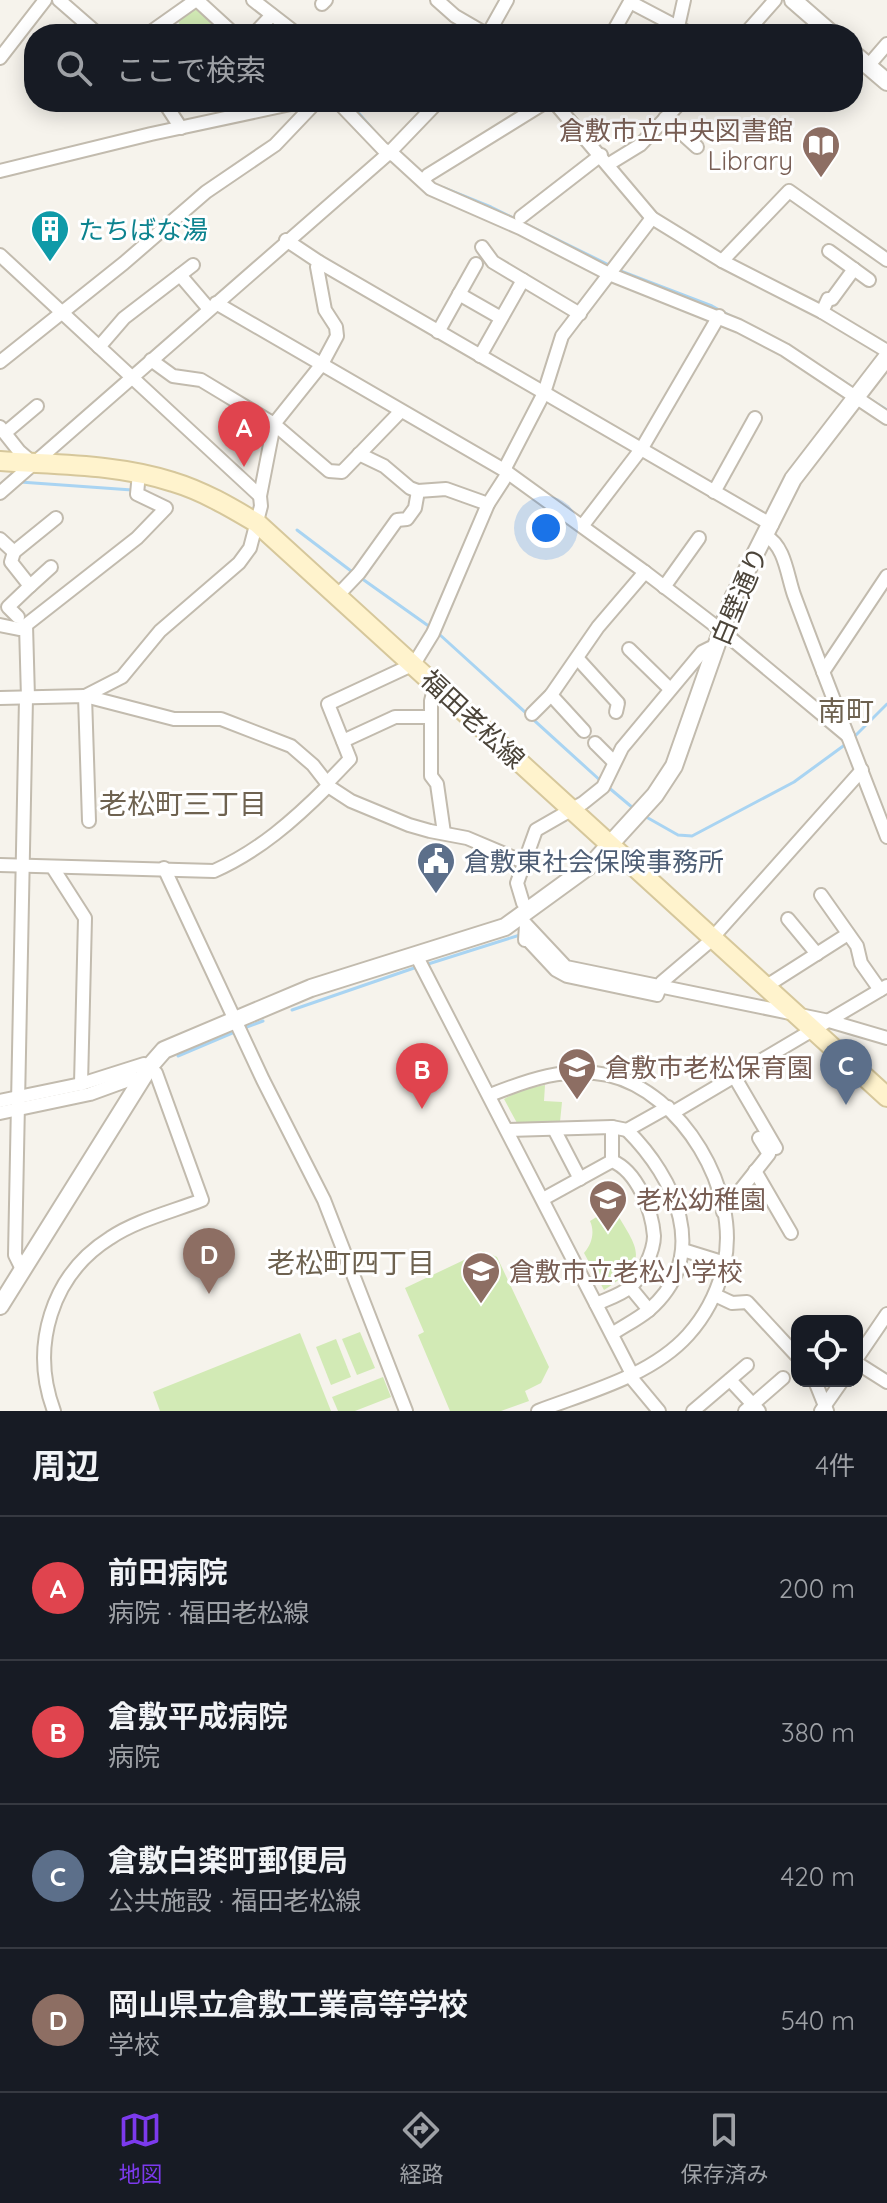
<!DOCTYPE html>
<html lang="ja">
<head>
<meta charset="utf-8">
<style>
	body { margin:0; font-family:Quicksand,"Noto Sans JP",sans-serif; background:#242831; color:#f1f3f6 }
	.controls { position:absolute; right:24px; bottom:24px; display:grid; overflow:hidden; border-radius:16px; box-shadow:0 4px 20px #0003 }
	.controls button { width:72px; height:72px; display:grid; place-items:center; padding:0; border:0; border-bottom:2px solid #363941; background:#171b24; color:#f1f3f6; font:40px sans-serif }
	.you { position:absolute; left:546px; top:528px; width:28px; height:28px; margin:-20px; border:6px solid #fff; border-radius:50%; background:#1a73e8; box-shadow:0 0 0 12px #1a73e833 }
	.badge { display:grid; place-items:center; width:52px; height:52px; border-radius:50%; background:#7c3aed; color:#fff; font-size:26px; font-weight:700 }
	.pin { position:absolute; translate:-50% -66px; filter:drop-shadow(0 2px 4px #0008) }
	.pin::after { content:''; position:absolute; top:42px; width:28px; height:24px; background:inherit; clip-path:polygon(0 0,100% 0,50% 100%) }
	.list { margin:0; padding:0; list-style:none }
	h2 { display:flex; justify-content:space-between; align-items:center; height:104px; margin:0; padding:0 32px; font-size:34px }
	h2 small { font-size:26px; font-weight:400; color:#9ea1a6 }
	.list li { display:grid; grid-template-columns:52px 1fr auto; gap:24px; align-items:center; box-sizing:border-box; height:144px; padding:0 32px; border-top:2px solid #363941 }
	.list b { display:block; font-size:30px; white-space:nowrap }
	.list p { margin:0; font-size:26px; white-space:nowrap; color:#9ea1a6 }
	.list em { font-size:26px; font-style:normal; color:#9ea1a6 }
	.icon { flex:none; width:44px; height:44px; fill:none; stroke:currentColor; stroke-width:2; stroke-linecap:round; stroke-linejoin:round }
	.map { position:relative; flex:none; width:887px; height:1411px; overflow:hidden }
	.search { position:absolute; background:#171b24; box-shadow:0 4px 20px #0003; left:24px; right:24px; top:24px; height:88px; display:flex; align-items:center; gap:20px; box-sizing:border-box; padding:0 28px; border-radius:32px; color:#9ea1a6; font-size:30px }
	.sheet { height:680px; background:#171b24 }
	nav { display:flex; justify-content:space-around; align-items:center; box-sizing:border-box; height:112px; border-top:2px solid #363941; background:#171b24; font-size:22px; color:#9ea1a6 }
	nav a { display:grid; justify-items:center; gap:4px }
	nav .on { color:#7c3aed }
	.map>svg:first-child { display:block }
	.green { fill:#d2eab5 }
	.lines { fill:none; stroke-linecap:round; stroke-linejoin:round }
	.stream { stroke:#a9d4f2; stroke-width:3 }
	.minor-casing { stroke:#c2bbae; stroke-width:16 }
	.tertiary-casing { stroke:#c2bbae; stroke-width:20 }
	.secondary-casing { stroke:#d6c79b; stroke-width:22 }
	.minor { stroke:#fff; stroke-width:12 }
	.tertiary { stroke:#fff; stroke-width:16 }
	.secondary { stroke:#fff3cd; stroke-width:18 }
	.labels { text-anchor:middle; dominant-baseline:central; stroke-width:6; stroke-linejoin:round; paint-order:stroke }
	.education-label { font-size:26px; fill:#785e54; stroke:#fff; text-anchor:start }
	.culture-label { font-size:26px; fill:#0d838f; stroke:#fff; text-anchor:start }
	.street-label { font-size:26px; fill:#4b4439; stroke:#fff }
	.service-label { font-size:26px; fill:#4e5e75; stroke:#fff; text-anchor:start }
	.neighbourhood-label { font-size:28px; fill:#6e6250; stroke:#fff }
</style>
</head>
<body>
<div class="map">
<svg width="887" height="1411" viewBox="0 0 887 1411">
	<rect width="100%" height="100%" fill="#f6f3ec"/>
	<g class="green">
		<polygon points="195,7 227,34 186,34 177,20"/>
		<polygon points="545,1085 544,1101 562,1102 560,1122 517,1123 504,1099 523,1089"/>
		<path d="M 613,1207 C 637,1249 653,1259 604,1290 L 584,1253 C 592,1244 595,1232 590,1221 Z"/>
		<polygon points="483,1251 497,1257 549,1367 541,1383 525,1391 529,1401 501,1411 450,1411 418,1335 424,1332 405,1288"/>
		<polygon points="360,1332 375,1368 357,1375 342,1339"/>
		<polygon points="300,1333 331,1411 160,1411 153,1392"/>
		<polygon points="336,1339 351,1377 331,1385 316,1347"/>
		<polygon points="383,1377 391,1397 355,1411 338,1411 332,1397"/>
	</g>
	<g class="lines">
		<g class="stream">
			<polyline points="349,102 375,132"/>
			<polyline points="444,188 491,207 611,266"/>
			<polyline points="618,270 712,306 736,319"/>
			<polyline points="840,379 853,388"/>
			<polyline points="868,398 887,410"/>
			<polyline points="20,482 132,490"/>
			<polyline points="297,530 355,574"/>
			<polyline points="361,578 430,627"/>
			<polyline points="439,634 602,782"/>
			<polyline points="852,739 887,704"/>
			<polyline points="608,787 633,808"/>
			<polyline points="648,818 678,835 692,836 794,782 846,744"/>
			<polyline points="425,965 520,935"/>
			<polyline points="292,1010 417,967"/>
			<polyline points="244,1028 263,1021"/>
			<polyline points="178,1056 237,1031"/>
		</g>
		<defs>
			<g id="minor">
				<polyline points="59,0 98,34"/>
				<polyline points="197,0 234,34"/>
				<polyline points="253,0 297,34"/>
				<polyline points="437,0 455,16 486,34"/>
				<polyline points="630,2 691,34"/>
				<polyline points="322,4 326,0"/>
				<polyline points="678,27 684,0"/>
				<polyline points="148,34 196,0"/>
				<polyline points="254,34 272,15"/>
				<polyline points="488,34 507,0"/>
				<polyline points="612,34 631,0"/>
				<polyline points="745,34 775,0"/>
				<polyline points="0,58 45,0"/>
				<polyline points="868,66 887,44"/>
				<polyline points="164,102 181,128"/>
				<polyline points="338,102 383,149 395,156 431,189 520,228 609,274 739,326 785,350 887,418"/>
				<polyline points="554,102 652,218 722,261 822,312 887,351"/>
				<polyline points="665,118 697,147"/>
				<polyline points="609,164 640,145 681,102"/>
				<polyline points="0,171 151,134 300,102"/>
				<polyline points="423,181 428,175 546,102"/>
				<polyline points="521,217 601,155"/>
				<polyline points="286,240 319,262 772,525"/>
				<polyline points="482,247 493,262 580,314"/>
				<polyline points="829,251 869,280"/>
				<polyline points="0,255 260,496"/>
				<polyline points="722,261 789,191 887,260"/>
				<polyline points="180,275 209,309"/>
				<polyline points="459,294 501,318"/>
				<polyline points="216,303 504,470 645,572 722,631 848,736"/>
				<polyline points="822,312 828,299 832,299 854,269"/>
				<polyline points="438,332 476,264"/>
				<polyline points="99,347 124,318 193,265"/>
				<polyline points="480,356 523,280"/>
				<polyline points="151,360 173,376 201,380 274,424 329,471 342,472 401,411"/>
				<polyline points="0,362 124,263 206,192 275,145 316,102"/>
				<polyline points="0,427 19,451 34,464"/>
				<polyline points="5,433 37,406"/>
				<polyline points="359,454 384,466 410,488 418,491 446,489 488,504"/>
				<polyline points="504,470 544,393 562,336 652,218"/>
				<polyline points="714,492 755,418"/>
				<polyline points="0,493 389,153 438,102"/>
				<polyline points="583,525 642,448 719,316"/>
				<path d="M 766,536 C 785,546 787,575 794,595 C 824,676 856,756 887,837"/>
				<polyline points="0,539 14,552 11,562 30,586 8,607 18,617"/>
				<polyline points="14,552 56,518"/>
				<polyline points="30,586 51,567"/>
				<polyline points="664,587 699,538"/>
				<polyline points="338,595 359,573 397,520 407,519 415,508 418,491"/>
				<polyline points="0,625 19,629 26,625 28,698"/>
				<polyline points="26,625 137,538 166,508 137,494 139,473"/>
				<polyline points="629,649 670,689"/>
				<polyline points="578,659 618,703 616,712"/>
				<polyline points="823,672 887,576"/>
				<polyline points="435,685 431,701 431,776 437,784 444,833"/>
				<polyline points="551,695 584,731"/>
				<polyline points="85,696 122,677 160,631 239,563 250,548 261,506 260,496 274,424 322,364 337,336 336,327 325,310 317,267 319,262"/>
				<polyline points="85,696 89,821"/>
				<polyline points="0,698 85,696 174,719 221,719 291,746 313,765 327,783"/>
				<polyline points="532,714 551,695 598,627 645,572"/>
				<polyline points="343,741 395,717 431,717"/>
				<polyline points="595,743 614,762"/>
				<polyline points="328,786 351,801 409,825 430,831 467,838 526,863"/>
				<path d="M 0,865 L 214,871 C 259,851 294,820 328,786 L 327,783 L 350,759 L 328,704 L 414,664 L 433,633 L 488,504 L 508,473"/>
				<polyline points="53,868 85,918 81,1084"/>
				<polyline points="164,868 263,1080 324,1200 406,1411"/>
				<polyline points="821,895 857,946 861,963 880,990"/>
				<polyline points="529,911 523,903 517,883 536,830 583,803 603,787 622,748 702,652 710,648 716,649"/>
				<polyline points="520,918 566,967 829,1021 887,1038"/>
				<polyline points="788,919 817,954"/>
				<polyline points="526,925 525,940 528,940 556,970 567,976 657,995 662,982 715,937"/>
				<polyline points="714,936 862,770"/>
				<polyline points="416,955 632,1374"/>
				<polyline points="768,985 848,934"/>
				<polyline points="734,1076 776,1148"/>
				<path d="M 490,1095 C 528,1080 566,1066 608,1075 C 682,1092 741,1191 724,1265 C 718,1291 706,1315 688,1335 C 651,1376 588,1392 538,1411"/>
				<path d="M 0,1101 L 81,1084 L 144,1064 L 156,1073 L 202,1200 C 171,1212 137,1220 110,1238 C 51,1275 30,1347 54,1411"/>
				<polyline points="674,1112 887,986"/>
				<polyline points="0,1113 90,1094 134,1078 140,1082"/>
				<polyline points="612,1127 612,1161"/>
				<polyline points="554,1129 580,1179"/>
				<polyline points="508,1130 612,1127 627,1130 668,1107"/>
				<polyline points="755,1171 791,1233"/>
				<path d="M 543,1199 L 612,1161 C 637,1171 652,1210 654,1236 C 654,1250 642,1278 630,1287 C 621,1295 607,1299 596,1304"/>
				<polyline points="723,1212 769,1154 759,1138"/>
				<polyline points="683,1250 725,1263"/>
				<polyline points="22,1269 15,1255 26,698"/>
				<polyline points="630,1287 649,1310"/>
				<polyline points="715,1295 732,1303 747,1302 797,1356"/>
				<path d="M 612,1334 C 624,1326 638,1319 649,1310 C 712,1255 675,1178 627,1130"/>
				<polyline points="857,1358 887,1314"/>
				<polyline points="857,1363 887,1382"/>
				<polyline points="629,1375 659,1411"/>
				<polyline points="730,1380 759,1411"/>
				<polyline points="815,1381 827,1411"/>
				<polyline points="693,1411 747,1365"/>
				<polyline points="745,1411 783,1378"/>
				<polyline points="821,1411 842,1381"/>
			</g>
			<g id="tertiary">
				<polyline points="793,0 832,34"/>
				<polyline points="853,53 887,82"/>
				<polyline points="0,1306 150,1066 164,1050 311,988 505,927 593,863 655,795 674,766 733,598 793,479 887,357"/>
			</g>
			<path id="secondary" d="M 0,461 C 57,465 118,464 173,482 C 203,491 230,507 257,523 L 887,1097"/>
		</defs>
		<use href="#minor" class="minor-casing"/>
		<use href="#tertiary" class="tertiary-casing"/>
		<use href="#secondary" class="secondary-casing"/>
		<use href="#minor" class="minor"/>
		<use href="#tertiary" class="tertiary"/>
		<use href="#secondary" class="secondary"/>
	</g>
	<defs>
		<symbol id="library-pin" viewBox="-11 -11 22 30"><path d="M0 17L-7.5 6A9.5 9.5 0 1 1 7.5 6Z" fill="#8d6e63" stroke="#fff"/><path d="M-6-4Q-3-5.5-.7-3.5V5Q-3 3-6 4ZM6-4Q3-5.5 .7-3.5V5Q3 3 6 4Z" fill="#fff"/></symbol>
		<symbol id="building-pin" viewBox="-11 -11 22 30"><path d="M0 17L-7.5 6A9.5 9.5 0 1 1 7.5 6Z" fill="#0f9aa8" stroke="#fff"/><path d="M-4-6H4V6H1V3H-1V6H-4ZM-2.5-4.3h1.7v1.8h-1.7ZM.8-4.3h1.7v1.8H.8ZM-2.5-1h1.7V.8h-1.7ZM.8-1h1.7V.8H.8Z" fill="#fff"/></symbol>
		<symbol id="civic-pin" viewBox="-11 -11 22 30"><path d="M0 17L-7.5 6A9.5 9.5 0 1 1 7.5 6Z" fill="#5c6f8a" stroke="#fff"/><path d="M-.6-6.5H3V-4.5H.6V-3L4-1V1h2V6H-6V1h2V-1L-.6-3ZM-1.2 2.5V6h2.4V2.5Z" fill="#fff"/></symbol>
		<symbol id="school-pin" viewBox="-11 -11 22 30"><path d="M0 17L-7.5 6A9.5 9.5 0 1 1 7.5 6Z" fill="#8d6e63" stroke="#fff"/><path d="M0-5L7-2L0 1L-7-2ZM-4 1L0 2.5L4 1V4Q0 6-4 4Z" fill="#fff"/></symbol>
	</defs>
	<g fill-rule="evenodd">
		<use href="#library-pin" x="799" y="123" width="44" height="60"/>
		<use href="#building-pin" x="28" y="207" width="44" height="60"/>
		<use href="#civic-pin" x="414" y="839" width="44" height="60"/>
		<use href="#school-pin" x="555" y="1045" width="44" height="60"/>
		<use href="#school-pin" x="586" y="1177" width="44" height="60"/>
		<use href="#school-pin" x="459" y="1249" width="44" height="60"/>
	</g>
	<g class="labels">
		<g class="education-label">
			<text x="793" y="130" text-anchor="end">倉敷市立中央図書館<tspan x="793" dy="30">Library</tspan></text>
			<text x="605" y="1067">倉敷市老松保育園</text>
			<text x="636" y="1199">老松幼稚園</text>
			<text x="509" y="1271">倉敷市立老松小学校</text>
		</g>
		<g class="culture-label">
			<text x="78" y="229">たちばな湯</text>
		</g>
		<g class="street-label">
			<text transform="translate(739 596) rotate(-67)">白壁通り</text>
			<text transform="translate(473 719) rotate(43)">福田老松線</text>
		</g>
		<g class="service-label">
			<text x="464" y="861">倉敷東社会保険事務所</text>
		</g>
		<g class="neighbourhood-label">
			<text x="846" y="710">南町</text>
			<text x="183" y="803">老松町三丁目</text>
			<text x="351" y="1262">老松町四丁目</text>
		</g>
	</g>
</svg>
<div class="controls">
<button><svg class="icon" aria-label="locate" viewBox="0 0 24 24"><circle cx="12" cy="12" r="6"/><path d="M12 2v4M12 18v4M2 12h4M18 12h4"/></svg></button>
</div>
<div class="you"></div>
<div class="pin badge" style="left:244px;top:467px;background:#e0444e">A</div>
<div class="pin badge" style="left:422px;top:1109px;background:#e0444e">B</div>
<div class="pin badge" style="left:846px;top:1105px;background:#5c6f8a">C</div>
<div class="pin badge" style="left:209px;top:1294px;background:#8d6e63">D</div>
<div class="search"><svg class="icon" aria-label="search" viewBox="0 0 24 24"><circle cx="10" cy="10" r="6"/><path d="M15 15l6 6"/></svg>ここで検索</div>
</div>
<section class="sheet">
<h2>周辺<small>4件</small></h2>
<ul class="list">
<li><span class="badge" style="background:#e0444e">A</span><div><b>前田病院</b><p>病院 · 福田老松線</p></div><em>200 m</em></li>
<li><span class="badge" style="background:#e0444e">B</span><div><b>倉敷平成病院</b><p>病院</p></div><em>380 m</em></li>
<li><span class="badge" style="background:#5c6f8a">C</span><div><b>倉敷白楽町郵便局</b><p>公共施設 · 福田老松線</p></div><em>420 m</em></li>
<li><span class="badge" style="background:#8d6e63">D</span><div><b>岡山県立倉敷工業高等学校</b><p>学校</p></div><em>540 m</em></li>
</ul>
</section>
<nav>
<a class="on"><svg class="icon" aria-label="map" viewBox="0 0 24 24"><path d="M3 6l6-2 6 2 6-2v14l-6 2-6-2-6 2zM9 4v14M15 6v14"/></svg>地図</a>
<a><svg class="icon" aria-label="directions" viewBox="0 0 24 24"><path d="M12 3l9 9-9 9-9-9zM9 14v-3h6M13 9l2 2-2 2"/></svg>経路</a>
<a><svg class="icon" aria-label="saved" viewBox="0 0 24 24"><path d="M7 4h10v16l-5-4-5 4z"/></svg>保存済み</a>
</nav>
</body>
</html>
